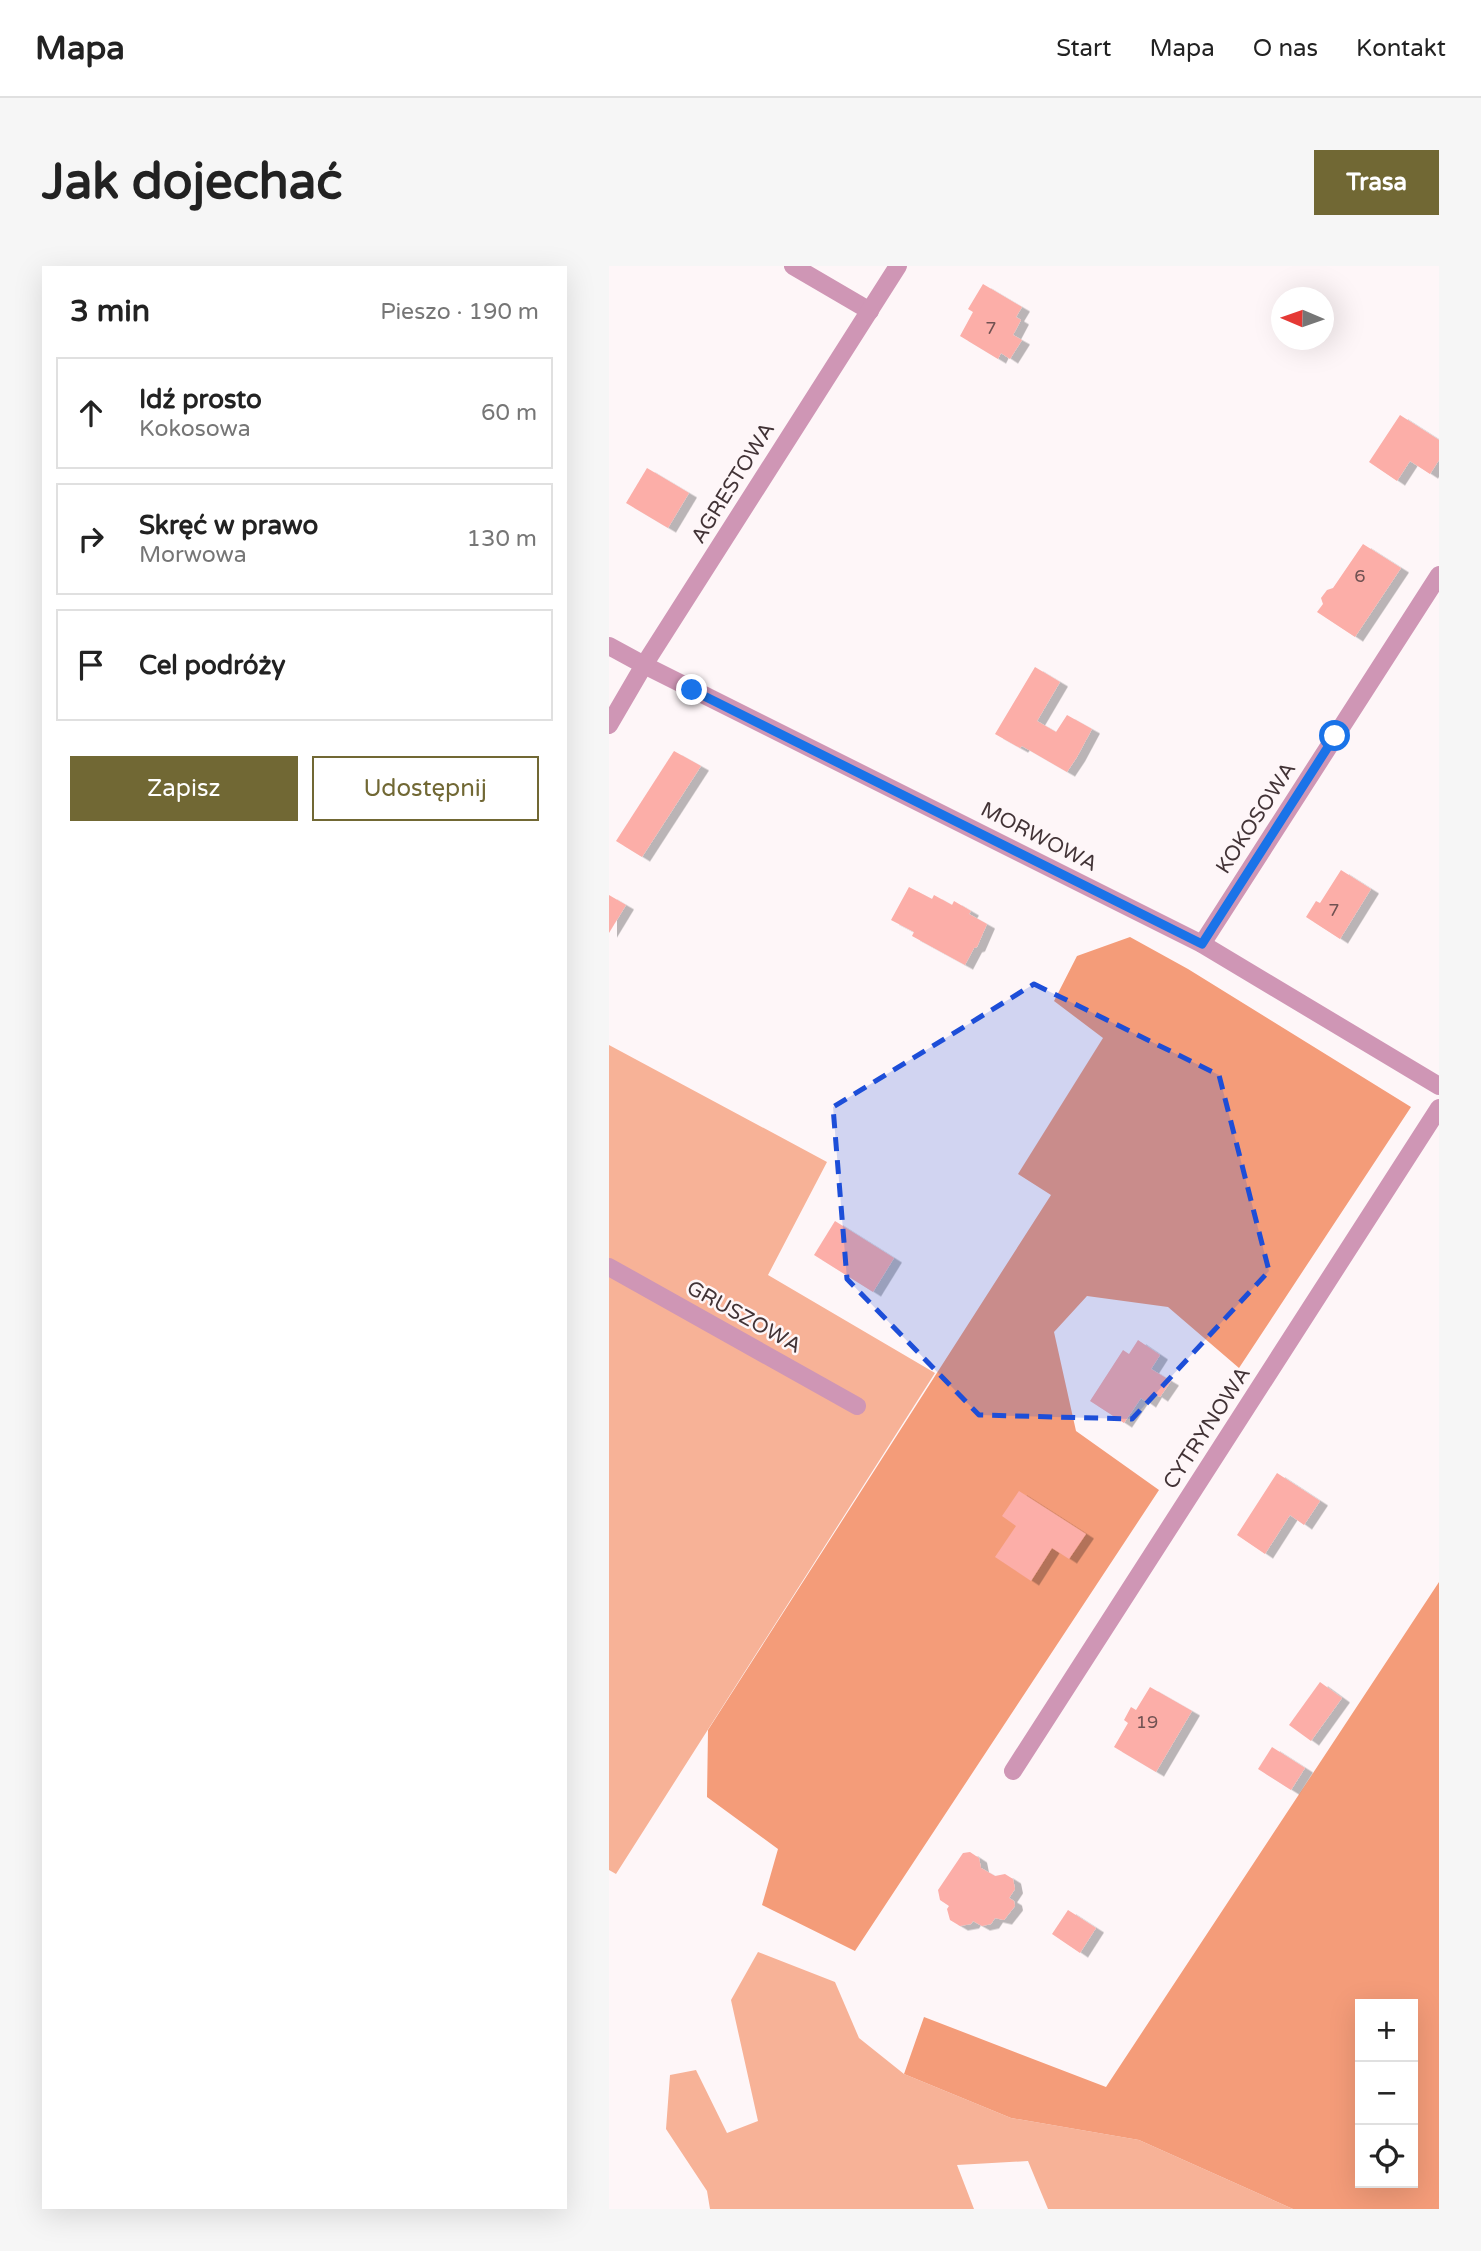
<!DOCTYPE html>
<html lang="pl">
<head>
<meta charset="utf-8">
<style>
	body { margin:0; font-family:"Varela Round",sans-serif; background:#f6f6f6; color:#222 }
	.controls { position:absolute; right:21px; bottom:21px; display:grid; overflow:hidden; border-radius:0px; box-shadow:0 7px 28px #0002 }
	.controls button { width:63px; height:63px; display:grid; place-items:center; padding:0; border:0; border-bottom:2px solid #e0e0e0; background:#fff; color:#222; font:35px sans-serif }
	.compass { position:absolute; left:662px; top:21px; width:63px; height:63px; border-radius:50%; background:#fff; box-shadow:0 7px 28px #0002; rotate:272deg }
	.stop { position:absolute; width:21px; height:21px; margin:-16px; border:5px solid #1a73e8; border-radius:50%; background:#fff }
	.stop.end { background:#1a73e8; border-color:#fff; box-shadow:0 2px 7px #0008 }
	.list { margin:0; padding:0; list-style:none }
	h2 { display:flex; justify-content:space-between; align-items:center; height:91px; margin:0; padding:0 28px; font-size:30px }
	h2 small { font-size:23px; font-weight:400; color:#767676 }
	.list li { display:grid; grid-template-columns:46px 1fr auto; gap:21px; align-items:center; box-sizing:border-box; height:112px; margin:0 14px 14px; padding:0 14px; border:2px solid #e0e0e0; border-radius:0px }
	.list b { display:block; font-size:26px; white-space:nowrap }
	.list p { margin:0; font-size:23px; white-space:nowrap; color:#767676 }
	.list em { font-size:23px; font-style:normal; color:#767676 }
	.actions { display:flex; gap:14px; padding:21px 28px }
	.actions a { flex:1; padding:16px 0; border:2px solid #716834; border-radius:0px; text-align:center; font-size:24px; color:#716834 }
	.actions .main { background:#716834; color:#fff }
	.icon { flex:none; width:38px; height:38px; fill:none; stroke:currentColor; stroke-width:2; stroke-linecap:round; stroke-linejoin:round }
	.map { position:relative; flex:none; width:830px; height:1943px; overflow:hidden; border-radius:0px }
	header { display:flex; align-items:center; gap:42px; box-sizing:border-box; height:98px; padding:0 35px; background:#fff; border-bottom:2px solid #e0e0e0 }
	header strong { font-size:33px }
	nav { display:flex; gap:38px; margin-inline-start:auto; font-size:24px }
	.intro { display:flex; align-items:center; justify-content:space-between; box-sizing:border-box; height:168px; padding:0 42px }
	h1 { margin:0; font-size:49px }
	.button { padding:18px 32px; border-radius:0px; background:#716834; color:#fff; font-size:24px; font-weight:700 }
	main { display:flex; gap:42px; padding:0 42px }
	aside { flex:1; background:#fff; border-radius:0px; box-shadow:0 7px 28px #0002 }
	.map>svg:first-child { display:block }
	.green { fill:#f7b297 }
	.forest { fill:#f49c79; fill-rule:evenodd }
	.building { fill:#fcaea8; filter:url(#shadow) }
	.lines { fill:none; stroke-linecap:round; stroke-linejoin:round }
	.minor { stroke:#cf96b5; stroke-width:18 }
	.route { stroke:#1a73e8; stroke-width:9 }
	.marked { fill:#1d4ed8; fill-opacity:0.2; stroke:#1d4ed8; stroke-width:5; stroke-dasharray:14 9; stroke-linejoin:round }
	.labels { text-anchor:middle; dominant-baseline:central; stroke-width:5; stroke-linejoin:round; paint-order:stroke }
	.number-label { font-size:18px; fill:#705252 }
	.street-label { font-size:21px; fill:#423336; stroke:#fef6f8 }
</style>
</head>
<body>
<header>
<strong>Mapa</strong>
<nav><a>Start</a><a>Mapa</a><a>O nas</a><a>Kontakt</a></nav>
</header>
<div class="intro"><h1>Jak dojechać</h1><a class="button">Trasa</a></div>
<main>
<aside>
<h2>3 min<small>Pieszo · 190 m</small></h2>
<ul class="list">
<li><svg class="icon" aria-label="ahead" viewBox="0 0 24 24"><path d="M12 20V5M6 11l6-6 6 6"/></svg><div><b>Idź prosto</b><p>Kokosowa</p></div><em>60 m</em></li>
<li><svg class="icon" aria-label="right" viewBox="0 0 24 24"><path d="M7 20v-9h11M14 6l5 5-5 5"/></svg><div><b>Skręć w prawo</b><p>Morwowa</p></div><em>130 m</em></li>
<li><svg class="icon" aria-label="arrive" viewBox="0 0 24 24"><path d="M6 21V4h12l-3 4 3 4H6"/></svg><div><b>Cel podróży</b></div></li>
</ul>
<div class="actions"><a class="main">Zapisz</a><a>Udostępnij</a></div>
</aside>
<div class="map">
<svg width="830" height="1943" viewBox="0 0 830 1943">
	<defs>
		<filter id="shadow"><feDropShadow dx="8" dy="4.5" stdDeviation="0" flood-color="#0004"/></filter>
	</defs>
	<rect width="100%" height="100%" fill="#fef6f8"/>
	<g class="green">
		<polygon points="0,779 218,896 159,1009 326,1107 7,1608 0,1604"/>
		<polygon points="149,1686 226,1716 250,1772 295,1808 402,1852 530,1874 684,1943 439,1943 419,1895 348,1899 365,1943 101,1943 98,1925 57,1863 61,1809 87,1804 118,1867 149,1855 122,1734"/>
	</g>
	<g class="forest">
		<polygon points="521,671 579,703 802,841 630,1102 559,1041 478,1030 445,1066 467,1165 550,1224 246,1685 153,1639 169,1583 98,1531 99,1464 442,929 409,908 494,772 445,735 468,690"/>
		<path d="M 830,1316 L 830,1943 L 684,1943 L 530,1874 L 402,1852 L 295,1808 L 315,1751 L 497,1821 ZM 751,1738 L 804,1738 L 804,1917 L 751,1917 Z"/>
	</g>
	<g class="building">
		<polygon points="374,18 413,41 407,51 412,54 404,69 413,74 401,93 392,87 389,93 351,70 364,46 359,43"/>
		<polygon points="791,149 830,174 830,194 821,208 801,195 788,215 760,196"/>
		<polygon points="38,202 80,227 59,262 17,237"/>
		<polygon points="754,278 792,302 746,371 708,346 714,338 712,332 718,324 724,322"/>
		<polygon points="426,401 451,416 428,455 447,466 458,449 483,463 468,491 458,506 413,480 411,482 386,468"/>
		<polygon points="65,485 92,500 33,591 7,575"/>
		<polygon points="732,604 762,623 731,673 697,651 707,635 711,637"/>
		<polygon points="300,621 323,633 325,629 343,639 345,635 362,645 360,648 378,658 368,681 365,682 356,699 303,670 305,666 282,654"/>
		<polygon points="0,629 17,639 0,667"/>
		<polygon points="226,955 285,992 264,1026 205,989"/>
		<polygon points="529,1074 551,1089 542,1103 562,1115 551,1131 545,1127 539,1137 532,1132 515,1157 481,1135 514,1084 520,1088"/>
		<polygon points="668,1207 711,1235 695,1259 681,1249 656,1288 628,1269"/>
		<polygon points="410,1225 477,1268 460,1293 443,1282 422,1315 386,1291 407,1260 393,1250"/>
		<polygon points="711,1416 733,1432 702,1475 680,1459"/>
		<polygon points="541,1421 583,1445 547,1506 505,1481 519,1457 515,1454 522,1441 527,1444"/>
		<polygon points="663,1481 696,1502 682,1524 649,1503"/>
		<polygon points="361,1586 370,1592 372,1602 386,1610 396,1608 404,1613 406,1623 400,1632 405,1635 406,1640 395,1654 386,1652 382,1658 373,1660 364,1655 362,1658 351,1660 341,1654 338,1643 340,1640 331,1634 329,1624 354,1587"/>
		<polygon points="459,1644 487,1662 471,1687 443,1668"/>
	</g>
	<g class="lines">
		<g class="minor">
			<polyline points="184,0 261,45"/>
			<polyline points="0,380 35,399 593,678 830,820"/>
			<polyline points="0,459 35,399 289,0"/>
			<polyline points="593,678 830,309"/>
			<polyline points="0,1001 248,1140"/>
			<polyline points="404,1505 830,842"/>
		</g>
	</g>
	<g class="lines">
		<polyline class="route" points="83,424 593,678 726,470"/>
	</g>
	<path class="marked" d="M 425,718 L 610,809 L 660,1005 L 523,1153 L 370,1149 L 238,1013 L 224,841 Z"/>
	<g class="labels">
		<g class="number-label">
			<text x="382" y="62">7</text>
			<text x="751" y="310">6</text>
			<text x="725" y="644">7</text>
			<text x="538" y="1456">19</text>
		</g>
		<g class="street-label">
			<text transform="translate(124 217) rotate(-58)">AGRESTOWA</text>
			<text transform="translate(647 552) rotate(-57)">KOKOSOWA</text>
			<text transform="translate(430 571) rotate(27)">MORWOWA</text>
			<text transform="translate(135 1051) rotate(29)">GRUSZOWA</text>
			<text transform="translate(598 1162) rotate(-57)">CYTRYNOWA</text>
		</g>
	</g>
</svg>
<div class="controls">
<button>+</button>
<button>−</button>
<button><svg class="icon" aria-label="locate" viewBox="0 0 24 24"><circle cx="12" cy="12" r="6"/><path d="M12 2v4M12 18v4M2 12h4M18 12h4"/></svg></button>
</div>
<svg class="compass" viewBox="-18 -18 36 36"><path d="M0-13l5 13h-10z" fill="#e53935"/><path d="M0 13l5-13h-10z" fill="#767676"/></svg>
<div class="stop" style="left:726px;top:470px"></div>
<div class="stop end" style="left:83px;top:424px"></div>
</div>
</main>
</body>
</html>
